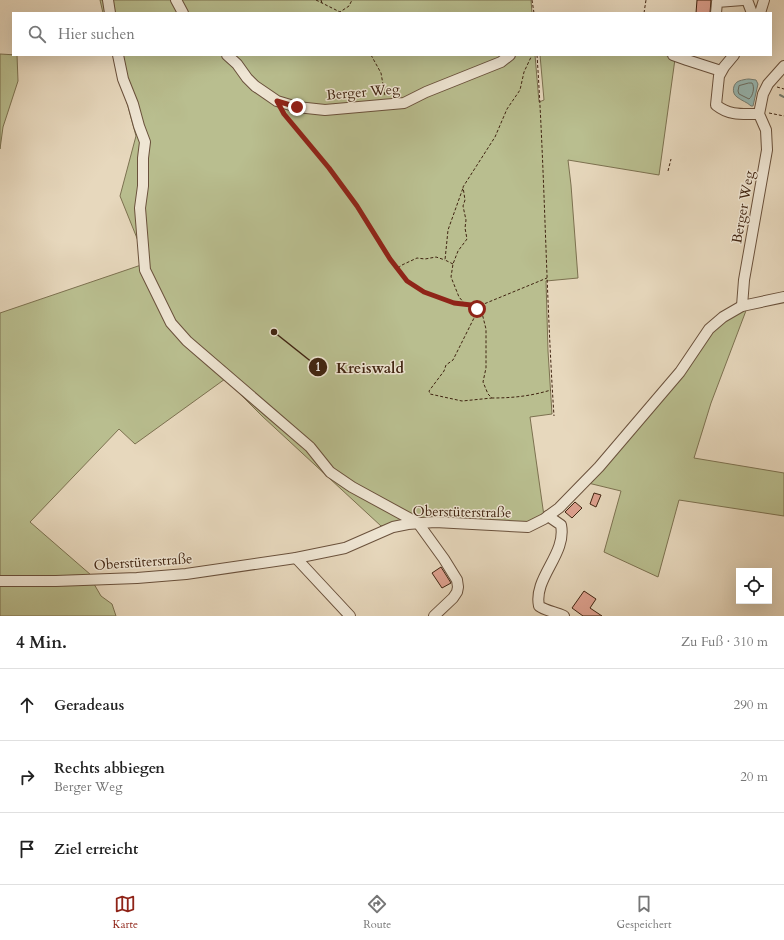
<!DOCTYPE html>
<html lang="de">
<head>
<meta charset="utf-8">
<style>
	body { margin:0; font-family:Cardo,serif; background:#f2f2f2; color:#222 }
	.controls { position:absolute; right:12px; bottom:12px; display:grid; overflow:hidden; border-radius:0px; box-shadow:0 4px 16px #0002 }
	.controls button { width:36px; height:36px; display:grid; place-items:center; padding:0; border:0; border-bottom:1px solid #e0e0e0; background:#fff; color:#222; font:20px sans-serif }
	.stop { position:absolute; width:12px; height:12px; margin:-9px; border:3px solid #8f2418; border-radius:50%; background:#fff }
	.stop.end { background:#8f2418; border-color:#fff; box-shadow:0 1px 4px #0008 }
	.list { margin:0; padding:0; list-style:none }
	h2 { display:flex; justify-content:space-between; align-items:center; height:52px; margin:0; padding:0 16px; font-size:17px }
	h2 small { font-size:13px; font-weight:400; color:#767676 }
	.list li { display:grid; grid-template-columns:26px 1fr auto; gap:12px; align-items:center; box-sizing:border-box; height:72px; padding:0 16px; border-top:1px solid #e0e0e0 }
	.list b { display:block; font-size:15px; white-space:nowrap }
	.list p { margin:0; font-size:13px; white-space:nowrap; color:#767676 }
	.list em { font-size:13px; font-style:normal; color:#767676 }
	.icon { flex:none; width:22px; height:22px; fill:none; stroke:currentColor; stroke-width:2; stroke-linecap:round; stroke-linejoin:round }
	.map { position:relative; flex:none; width:784px; height:616px; overflow:hidden }
	.search { position:absolute; background:#fff; box-shadow:0 4px 16px #0002; left:12px; right:12px; top:12px; height:44px; display:flex; align-items:center; gap:10px; box-sizing:border-box; padding:0 14px; border-radius:0px; color:#767676; font-size:15px }
	.sheet { height:268px; background:#fff }
	nav { display:flex; justify-content:space-around; align-items:center; box-sizing:border-box; height:56px; border-top:1px solid #e0e0e0; background:#fff; font-size:11px; color:#767676 }
	nav a { display:grid; justify-items:center; gap:2px }
	nav .on { color:#8f2418 }
	.map>svg:first-child { display:block }
	.green { fill:#b9be8f; stroke:#7c7150 }
	.water { fill:#97b9b5; stroke:#747d73 }
	.lines { fill:none; stroke-linecap:round; stroke-linejoin:round }
	.shore { stroke:#6c6e63; stroke-width:1 }
	.stream { stroke:#747d73; stroke-width:2 }
	.building { fill:#dea18f; stroke:#402411 }
	.minor-casing { stroke:#6a513c; stroke-width:12 }
	.path { stroke:#402411; stroke-width:1; stroke-dasharray:3 2; stroke-linecap:butt }
	.minor { stroke:#efe6d4; stroke-width:10 }
	.route { stroke:#8f2418; stroke-width:5 }
	.labels { text-anchor:middle; dominant-baseline:central; stroke-width:3; stroke-linejoin:round; paint-order:stroke }
	.street-label { font-size:14px; fill:#402411; stroke:#efe6d4 }
	.leader { fill:none; stroke:#402411; stroke-width:1.5 }
	.callout-dot { fill:#402411; stroke:#efe6d4; stroke-width:1.5 }
	.mark-label { font-size:12px; text-anchor:middle; font-weight:bold; fill:#fff }
	.callout-label { font-size:15px; text-anchor:middle; font-weight:bold; fill:#402411; stroke:#efe6d4; stroke-width:3; stroke-linejoin:round; paint-order:stroke }
</style>
</head>
<body>
<div class="map">
<svg width="784" height="616" viewBox="0 0 784 616">
	<rect width="100%" height="100%" fill="#e7d8bd"/>
	<filter id="stains"><feTurbulence type="fractalNoise" baseFrequency=".005" numOctaves="4"/><feColorMatrix values="0 0 0 0 .2 0 0 0 0 .09 0 0 0 0 .02 0 0 0 .5 -.17"/></filter>
	<radialGradient id="worn" r=".72"><stop offset=".6" stop-color="#630" stop-opacity="0"/><stop offset="1" stop-color="#630" stop-opacity=".3"/></radialGradient>
	<g class="green">
		<polygon points="100,0 531,0 532,13 103,13"/>
		<polygon points="0,54 17,55 18,81 3,127 0,149"/>
		<polygon points="114,55 535,55 539,102 544,100 540,55 665,55 675,59 659,175 568,160 571,185 578,278 546,281 548,351 552,414 530,417 544,516 528,525 406,521 381,526 262,416 225,379 135,444 119,429 30,522 91,575 0,577 0,313 147,263 120,196 136,136"/>
		<polygon points="747,308 711,403 694,458 784,473 784,516 679,500 658,577 604,552 621,491 588,483 719,324"/>
		<polygon points="94,584 101,596 112,604 116,616 0,616 0,585"/>
	</g>
	<path class="water" d="M 749,79 L 756,80 L 758,84 L 753,106 L 751,106 C 747,102 742,101 737,97 C 731,93 733,83 739,81 C 742,80 746,79 749,79 Z"/>
	<g class="lines">
		<path class="shore" d="M 749,83 L 752,83 C 755,87 753,96 749,99 L 739,94 L 738,91 L 739,86 Z"/>
		<polyline class="stream" points="780,95 784,97"/>
	</g>
	<g class="building">
		<polygon points="697,0 711,0 710,13 696,13"/>
		<polygon points="594,493 601,495 596,507 590,504"/>
		<polygon points="575,502 582,508 572,518 565,512"/>
		<polygon points="441,567 451,583 442,588 432,573"/>
		<polygon points="584,591 596,599 590,608 602,616 583,616 572,608"/>
	</g>
	<g class="lines">
		<defs>
			<g id="minor">
				<polyline points="108,0 110,13"/>
				<polyline points="176,0 183,13"/>
				<polyline points="747,0 752,13"/>
				<polyline points="716,13 717,2 743,0"/>
				<polyline points="760,13 764,0"/>
				<polyline points="118,55 123,79 133,104 139,126 145,142 143,158 143,186 140,208 145,270 171,323 187,341 310,447 330,472 352,487 418,523 444,559 457,580 458,587 457,592 453,598 434,616"/>
				<polyline points="227,55 237,64 247,78 255,86 277,101 297,107 325,110 404,103 426,92 501,62 510,55"/>
				<polyline points="673,55 687,60 721,71"/>
				<path d="M 734,55 L 724,67 L 719,76 L 716,105 C 730,116 742,114 759,114"/>
				<polyline points="742,306 744,280 767,150 766,130 759,114 763,94 768,84 784,66"/>
				<path d="M 548,516 L 561,525 C 567,554 533,578 539,606 C 546,611 556,612 564,616"/>
				<polyline points="296,558 350,616"/>
				<polyline points="0,581 56,581 137,578 186,574 296,558 345,548 393,527 408,524 435,522 528,527 544,519 559,508 599,467 680,372 709,329 723,317 742,306 784,297"/>
			</g>
		</defs>
		<use href="#minor" class="minor-casing"/>
		<g class="path">
			<polyline points="316,0 340,12 349,6 352,0"/>
			<polyline points="321,0 322,3"/>
			<polyline points="532,0 534,13"/>
			<polyline points="644,13 646,0"/>
			<polyline points="771,49 772,50"/>
			<polyline points="371,55 381,73 385,96"/>
			<path d="M 537,55 C 545,175 546,296 554,416"/>
			<polyline points="777,87 784,89"/>
			<polyline points="282,111 329,168 357,206 390,259 407,281 424,292 454,303 479,306 547,278"/>
			<polyline points="769,113 784,116"/>
			<polyline points="668,171 671,159"/>
			<polyline points="453,264 445,260 448,230 463,188"/>
			<polyline points="398,268 402,265 417,258 425,259 436,257 445,260"/>
			<polyline points="465,304 459,297 451,277 453,264 458,251 467,239 465,228 466,220 463,206 465,200 463,187 495,137 507,109 520,90 524,72 532,55"/>
			<path d="M 472,306 L 482,313 L 486,329 L 486,368 L 483,382 L 488,394 L 492,398 C 513,398 531,396 551,390"/>
			<polyline points="477,309 476,314 453,360 446,365 444,371 429,391 430,394 462,401 492,398"/>
		</g>
		<use href="#minor" class="minor"/>
	</g>
	<g class="lines">
		<polyline class="route" points="297,107 277,101 284,114 329,168 357,206 390,259 407,281 424,292 454,303 471,305 477,309"/>
	</g>
	<g class="labels">
		<g class="street-label">
			<text transform="translate(363 92) rotate(-5)">Berger Weg</text>
			<text transform="translate(743 207) rotate(-80)">Berger Weg</text>
			<text transform="translate(462 512) rotate(1)">Oberstüterstraße</text>
			<text transform="translate(143 562) rotate(-4)">Oberstüterstraße</text>
		</g>
	</g>
	<path class="leader" d="M274 332L318 367"/>
	<g class="callout-dot">
		<circle cx="274" cy="332" r="4"/>
		<circle cx="318" cy="367" r="10"/>
	</g>
	<g class="mark-label">
		<text x="318" y="371">1</text>
	</g>
	<g class="callout-label">
		<text x="370" y="373">Kreiswald</text>
	</g>
	<rect width="100%" height="100%" filter="url(#stains)"/>
	<rect width="100%" height="100%" fill="url(#worn)"/>
</svg>
<div class="controls">
<button><svg class="icon" aria-label="locate" viewBox="0 0 24 24"><circle cx="12" cy="12" r="6"/><path d="M12 2v4M12 18v4M2 12h4M18 12h4"/></svg></button>
</div>
<div class="stop" style="left:477px;top:309px"></div>
<div class="stop end" style="left:297px;top:107px"></div>
<div class="search"><svg class="icon" aria-label="search" viewBox="0 0 24 24"><circle cx="10" cy="10" r="6"/><path d="M15 15l6 6"/></svg>Hier suchen</div>
</div>
<section class="sheet">
<h2>4 Min.<small>Zu Fuß · 310 m</small></h2>
<ul class="list">
<li><svg class="icon" aria-label="ahead" viewBox="0 0 24 24"><path d="M12 20V5M6 11l6-6 6 6"/></svg><div><b>Geradeaus</b></div><em>290 m</em></li>
<li><svg class="icon" aria-label="right" viewBox="0 0 24 24"><path d="M7 20v-9h11M14 6l5 5-5 5"/></svg><div><b>Rechts abbiegen</b><p>Berger Weg</p></div><em>20 m</em></li>
<li><svg class="icon" aria-label="arrive" viewBox="0 0 24 24"><path d="M6 21V4h12l-3 4 3 4H6"/></svg><div><b>Ziel erreicht</b></div></li>
</ul>
</section>
<nav>
<a class="on"><svg class="icon" aria-label="map" viewBox="0 0 24 24"><path d="M3 6l6-2 6 2 6-2v14l-6 2-6-2-6 2zM9 4v14M15 6v14"/></svg>Karte</a>
<a><svg class="icon" aria-label="directions" viewBox="0 0 24 24"><path d="M12 3l9 9-9 9-9-9zM9 14v-3h6M13 9l2 2-2 2"/></svg>Route</a>
<a><svg class="icon" aria-label="saved" viewBox="0 0 24 24"><path d="M7 4h10v16l-5-4-5 4z"/></svg>Gespeichert</a>
</nav>
</body>
</html>
